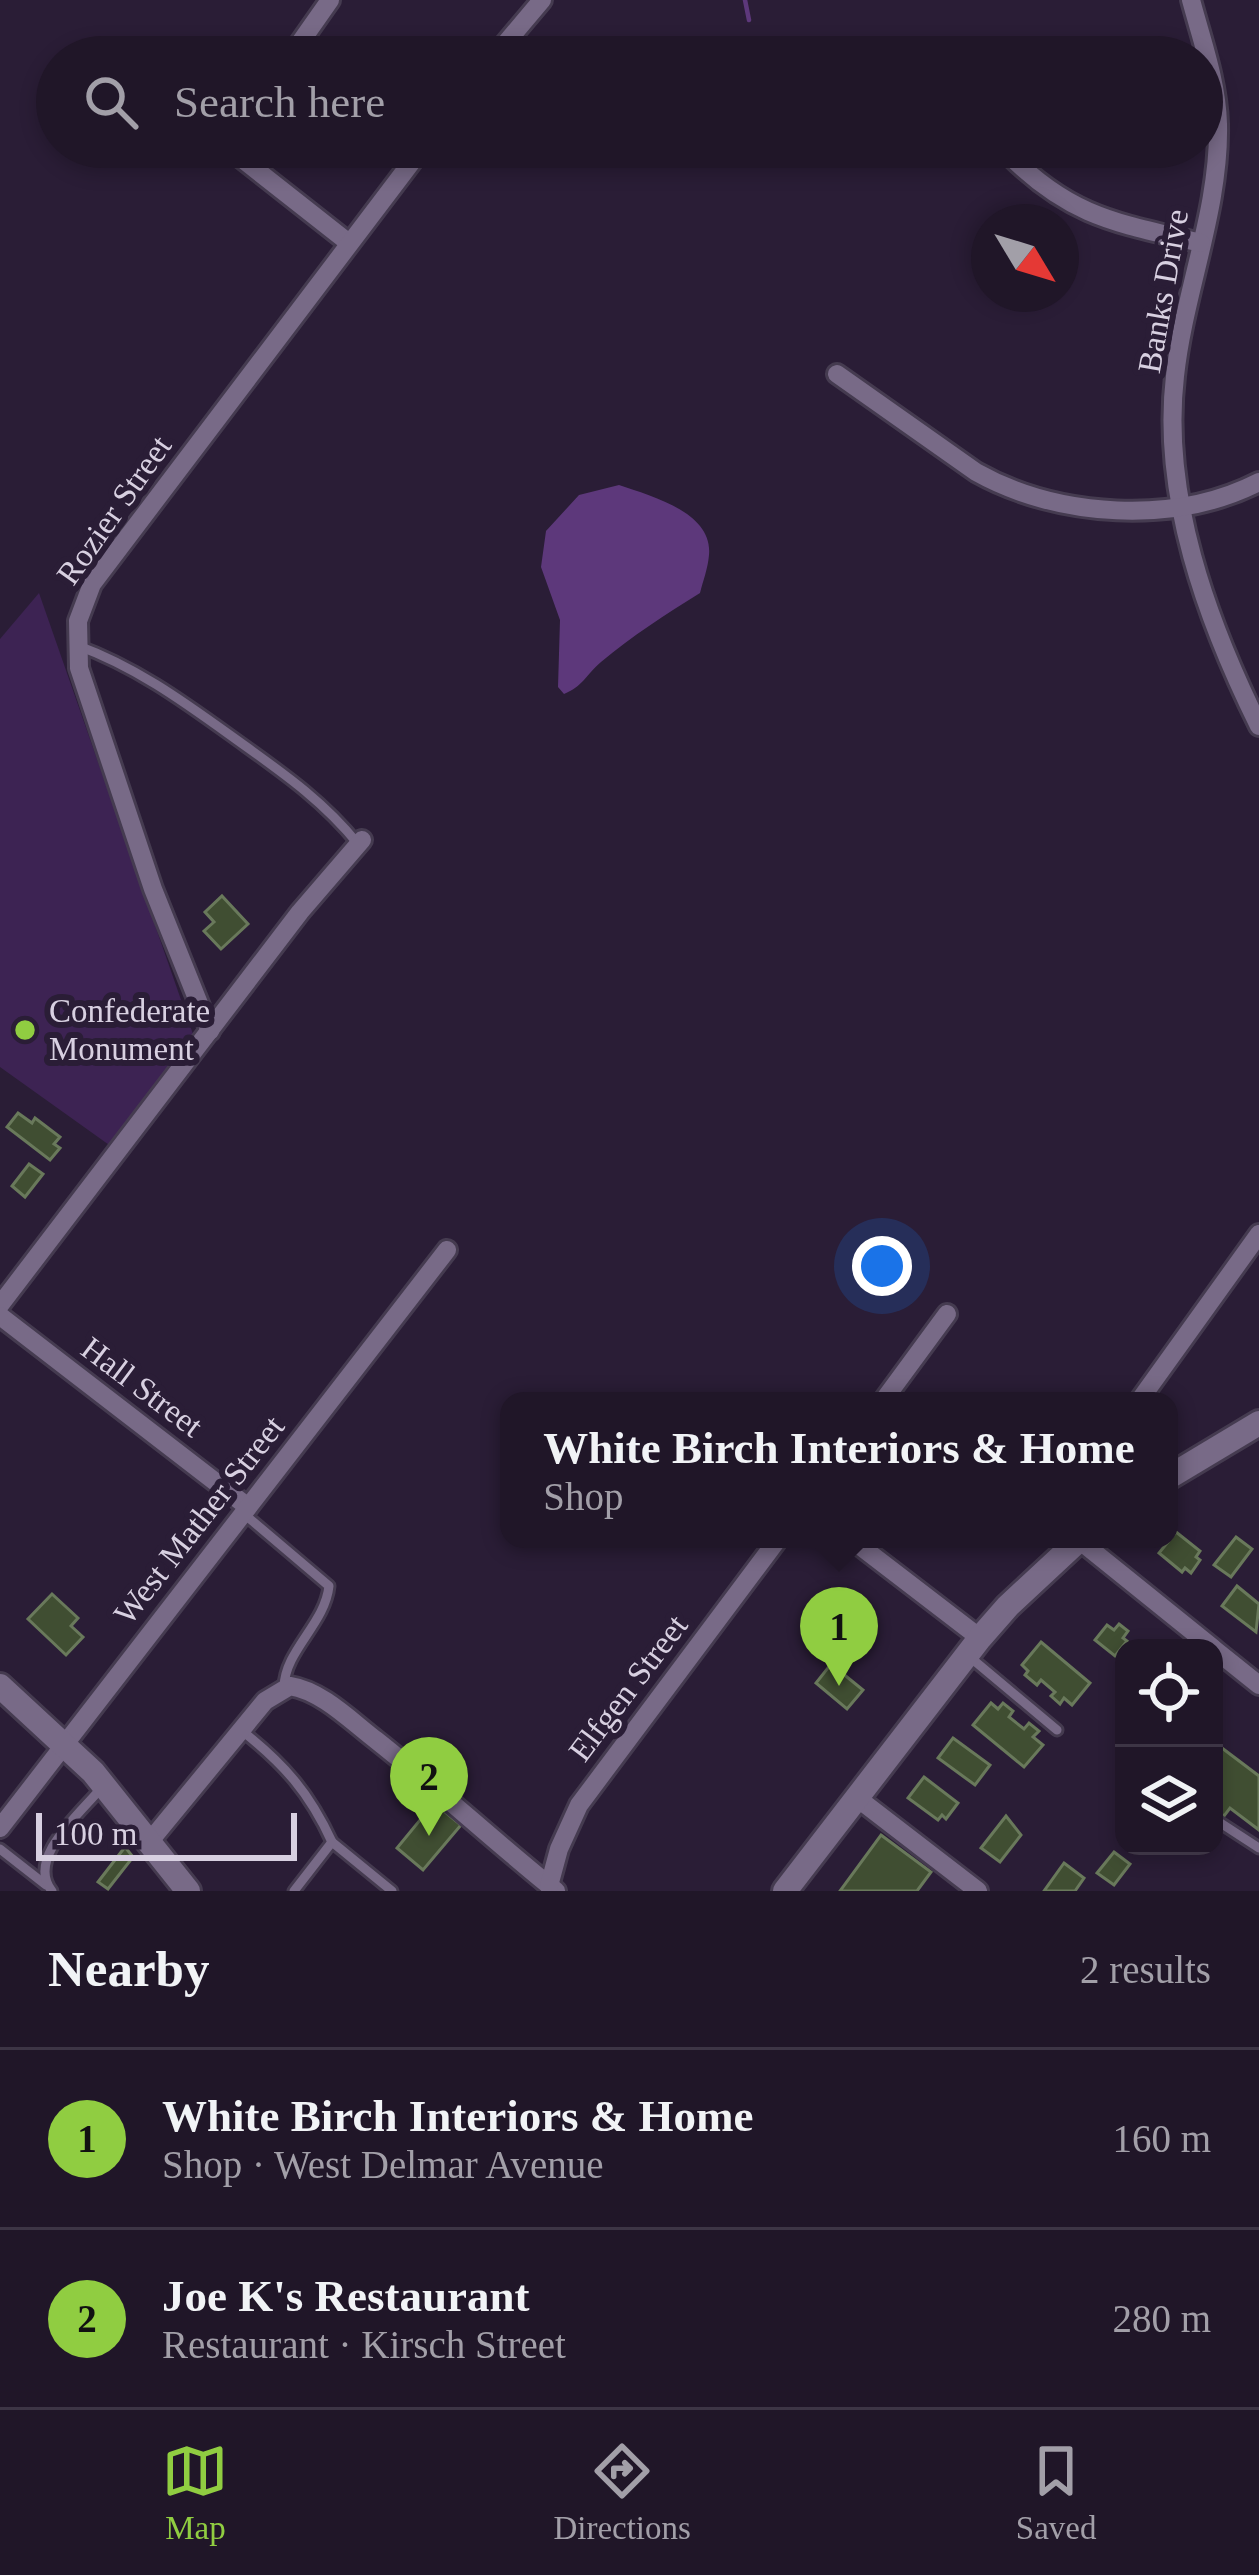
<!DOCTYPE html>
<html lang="en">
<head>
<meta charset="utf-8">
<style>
	body { margin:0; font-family:Georgia,serif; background:#2d2334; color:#f1f3f6 }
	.controls { position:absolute; right:36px; bottom:36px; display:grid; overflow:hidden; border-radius:24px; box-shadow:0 6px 18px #0003 }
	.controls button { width:108px; height:108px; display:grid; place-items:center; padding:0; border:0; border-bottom:3px solid #3d3545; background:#201628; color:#f1f3f6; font:60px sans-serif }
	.compass { position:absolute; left:971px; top:204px; width:108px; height:108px; border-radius:50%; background:#201628; box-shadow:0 6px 18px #0003; rotate:128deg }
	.scale { position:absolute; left:36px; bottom:30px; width:261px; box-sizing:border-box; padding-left:12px; border:6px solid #d8d0e1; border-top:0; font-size:33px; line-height:42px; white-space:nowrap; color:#d8d0e1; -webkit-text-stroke:9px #2a1d36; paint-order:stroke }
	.you { position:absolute; left:882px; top:1266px; width:42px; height:42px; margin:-30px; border:9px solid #fff; border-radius:50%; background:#1a73e8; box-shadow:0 0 0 18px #1a73e833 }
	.badge { display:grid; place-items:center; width:78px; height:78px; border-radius:50%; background:#90cd41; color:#111; font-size:39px; font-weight:700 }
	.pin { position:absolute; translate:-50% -99px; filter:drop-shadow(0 3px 6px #0008) }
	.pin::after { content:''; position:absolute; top:63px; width:42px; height:36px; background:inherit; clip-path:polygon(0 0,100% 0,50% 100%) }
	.popup { position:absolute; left:500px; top:1392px; width:678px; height:156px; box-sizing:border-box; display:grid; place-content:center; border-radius:24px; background:#201628; filter:drop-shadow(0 3px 9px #0005); font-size:39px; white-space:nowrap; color:#a29fa8 }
	.popup b { font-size:45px; color:#f1f3f6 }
	.popup::after { content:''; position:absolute; left:50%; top:100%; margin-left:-24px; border:24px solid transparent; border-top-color:#201628 }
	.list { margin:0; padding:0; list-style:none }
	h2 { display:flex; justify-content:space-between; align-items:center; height:156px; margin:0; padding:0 48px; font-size:51px }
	h2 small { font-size:39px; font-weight:400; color:#a29fa8 }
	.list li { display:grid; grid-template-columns:78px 1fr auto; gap:36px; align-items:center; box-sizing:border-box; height:180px; padding:0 48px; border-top:3px solid #3d3545 }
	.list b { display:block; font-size:45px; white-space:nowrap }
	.list p { margin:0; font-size:39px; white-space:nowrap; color:#a29fa8 }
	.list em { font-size:39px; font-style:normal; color:#a29fa8 }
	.icon { flex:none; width:66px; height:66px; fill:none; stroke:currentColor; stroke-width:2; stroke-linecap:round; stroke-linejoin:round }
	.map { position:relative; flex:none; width:1259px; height:1891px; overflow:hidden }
	.search { position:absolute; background:#201628; box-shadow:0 6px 18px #0003; left:36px; right:36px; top:36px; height:132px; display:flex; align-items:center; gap:30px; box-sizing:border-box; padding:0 42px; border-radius:66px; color:#a29fa8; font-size:45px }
	.sheet { height:516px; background:#201628 }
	nav { display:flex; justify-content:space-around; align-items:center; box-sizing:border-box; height:168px; border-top:3px solid #3d3545; background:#201628; font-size:33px; color:#a29fa8 }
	nav a { display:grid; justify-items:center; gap:6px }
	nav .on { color:#90cd41 }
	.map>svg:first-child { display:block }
	.green { fill:#3d2353 }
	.water { fill:#5d387b }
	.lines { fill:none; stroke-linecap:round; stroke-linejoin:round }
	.stream { stroke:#5d387b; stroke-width:4.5 }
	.building { fill:#404e32; stroke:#69795b; stroke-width:3 }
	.lane-casing { stroke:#453b50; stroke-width:15 }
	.street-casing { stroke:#453b50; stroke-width:24 }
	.secondary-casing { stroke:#453b50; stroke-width:30 }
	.lane { stroke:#786a87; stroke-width:9 }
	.street { stroke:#786a87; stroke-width:18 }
	.secondary { stroke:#786a87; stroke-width:24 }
	.poi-dot { fill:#90cd41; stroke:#2a1d36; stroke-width:4.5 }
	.labels { text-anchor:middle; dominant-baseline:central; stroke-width:12; stroke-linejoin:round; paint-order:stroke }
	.street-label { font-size:33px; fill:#d8d0e1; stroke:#2a1d36 }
	.poi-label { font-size:33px; fill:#d8d0e1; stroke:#2a1d36; text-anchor:start }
</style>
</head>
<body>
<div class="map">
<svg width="1259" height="1891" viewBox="0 0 1259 1891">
	<rect width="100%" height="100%" fill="#2a1d36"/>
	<polygon class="green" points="39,593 194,1037 112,1147 0,1067 0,639"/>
	<path class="water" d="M 619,485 C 651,496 713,512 709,555 C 708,568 703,581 700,593 C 666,614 632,636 601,662 C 587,674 582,687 564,694 L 558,687 L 560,620 L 541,567 L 546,531 L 579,495 Z"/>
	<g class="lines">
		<polyline class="stream" points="745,0 749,20"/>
	</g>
	<g class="building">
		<polygon points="222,896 248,924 221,949 204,931 214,922 205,912"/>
		<polygon points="18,1113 32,1123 35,1118 60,1137 54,1144 60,1148 50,1160 7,1127"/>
		<polygon points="29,1164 43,1174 25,1197 12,1186"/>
		<polygon points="1176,1532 1200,1551 1196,1557 1200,1560 1191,1573 1185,1568 1182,1572 1159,1553"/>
		<polygon points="1236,1537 1252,1549 1231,1577 1214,1565"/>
		<polygon points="1237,1586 1259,1604 1256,1632 1222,1606"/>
		<polygon points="52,1594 78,1618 71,1626 83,1637 66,1655 28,1619"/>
		<polygon points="1119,1624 1128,1631 1123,1638 1127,1641 1115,1656 1095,1640 1107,1625 1114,1630"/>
		<polygon points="1041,1642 1090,1683 1072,1705 1064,1698 1060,1704 1051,1696 1055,1692 1041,1680 1037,1685 1025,1675 1028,1671 1022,1665"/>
		<polygon points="831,1664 863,1690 847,1709 816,1683"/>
		<polygon points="991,1703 998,1709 1003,1703 1013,1711 1009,1717 1024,1729 1029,1723 1039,1731 1033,1737 1043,1745 1024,1767 973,1725"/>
		<polygon points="953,1738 990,1765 975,1785 938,1758"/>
		<polygon points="1214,1742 1259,1776 1259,1830 1230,1808 1224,1816 1214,1809"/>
		<polygon points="924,1777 958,1803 946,1819 942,1815 938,1820 908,1798"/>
		<polygon points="434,1803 461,1825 423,1870 397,1848"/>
		<polygon points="1006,1816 1021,1835 1000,1862 981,1848"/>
		<polygon points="881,1835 931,1872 917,1891 840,1891"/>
		<polygon points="125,1847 133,1857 108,1889 98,1882"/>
		<polygon points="1114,1852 1130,1864 1114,1885 1097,1873"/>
		<polygon points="1064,1863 1084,1878 1075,1891 1044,1891"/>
	</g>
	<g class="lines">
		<defs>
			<g id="lane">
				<path d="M 76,645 C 134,666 180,699 230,735 C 277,769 321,798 358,844"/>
				<path d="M 243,1513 L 329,1586 C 325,1624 285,1650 284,1687"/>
				<polyline points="971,1658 1057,1730"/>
				<path d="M 241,1730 C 284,1764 309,1792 332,1842"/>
				<polyline points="1219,1822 1259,1848"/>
				<polyline points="0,1849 46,1885"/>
				<path d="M 52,1891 C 25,1858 82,1812 102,1787"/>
				<polyline points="294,1891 332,1842 392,1891"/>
			</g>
			<g id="street">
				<path d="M 1191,0 C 1202,41 1217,82 1218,124 C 1220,209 1184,292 1175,376 C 1161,495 1207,621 1259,726"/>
				<polyline points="290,57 330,0"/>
				<polyline points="494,57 542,0"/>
				<polyline points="227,147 349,243"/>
				<path d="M 1009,155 C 1072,218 1118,223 1201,243"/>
				<path d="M 837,374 L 976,472 C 1058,518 1175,525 1259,482"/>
				<polyline points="210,1031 153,889 79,668 78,621 92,584 423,147"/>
				<polyline points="0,1305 300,912 362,840"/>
				<polyline points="0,1316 248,1507"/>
				<polyline points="883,1401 947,1314"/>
				<polyline points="1139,1401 1259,1234"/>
				<polyline points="851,1539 980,1638"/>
				<polyline points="1079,1540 1213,1648"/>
				<polyline points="1214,1649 1259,1685"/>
				<polyline points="856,1797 978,1891"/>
				<polyline points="0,1828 447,1250"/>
				<path d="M 150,1841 L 265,1701 L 290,1686 C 322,1691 351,1721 376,1740 C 438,1789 495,1842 556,1891"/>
				<polyline points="549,1886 559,1849 579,1805 778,1539"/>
			</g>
			<g id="secondary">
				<polyline points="1169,1477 1259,1423"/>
				<polyline points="0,1686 93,1772 188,1891"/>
				<polyline points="785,1891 980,1638 1008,1606 1080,1539"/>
			</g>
		</defs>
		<use href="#lane" class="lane-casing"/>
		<use href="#street" class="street-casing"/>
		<use href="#secondary" class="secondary-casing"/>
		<use href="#lane" class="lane"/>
		<use href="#street" class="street"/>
		<use href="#secondary" class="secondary"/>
	</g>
	<circle class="poi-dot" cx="25" cy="1030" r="12"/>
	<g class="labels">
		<g class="street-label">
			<text transform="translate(1163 291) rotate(-80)">Banks Drive</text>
			<text transform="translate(114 510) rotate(-55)">Rozier Street</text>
			<text transform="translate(142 1387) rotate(37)">Hall Street</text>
			<text transform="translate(199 1520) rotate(-52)">West Mather Street</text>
			<text transform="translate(628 1688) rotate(-53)">Elfgen Street</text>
		</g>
		<g class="poi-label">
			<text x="49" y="1011">Confederate<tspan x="49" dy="38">Monument</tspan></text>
		</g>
	</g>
</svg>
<div class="controls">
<button><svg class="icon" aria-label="locate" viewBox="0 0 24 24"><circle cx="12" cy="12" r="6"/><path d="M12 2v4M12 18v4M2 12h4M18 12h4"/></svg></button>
<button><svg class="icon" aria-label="layers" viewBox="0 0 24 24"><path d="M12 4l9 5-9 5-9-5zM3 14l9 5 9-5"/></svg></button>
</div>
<svg class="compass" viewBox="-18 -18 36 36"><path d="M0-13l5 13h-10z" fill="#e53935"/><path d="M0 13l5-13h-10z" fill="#a29fa8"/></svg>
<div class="scale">100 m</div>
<div class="you"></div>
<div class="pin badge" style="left:839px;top:1686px">1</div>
<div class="popup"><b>White Birch Interiors &amp; Home</b>Shop</div>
<div class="pin badge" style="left:429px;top:1836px">2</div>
<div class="search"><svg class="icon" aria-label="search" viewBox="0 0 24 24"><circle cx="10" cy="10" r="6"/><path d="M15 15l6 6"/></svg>Search here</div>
</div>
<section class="sheet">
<h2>Nearby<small>2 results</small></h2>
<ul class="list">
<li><span class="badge">1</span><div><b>White Birch Interiors &amp; Home</b><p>Shop · West Delmar Avenue</p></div><em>160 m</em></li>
<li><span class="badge">2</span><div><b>Joe K's Restaurant</b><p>Restaurant · Kirsch Street</p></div><em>280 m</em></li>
</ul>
</section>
<nav>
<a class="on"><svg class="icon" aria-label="map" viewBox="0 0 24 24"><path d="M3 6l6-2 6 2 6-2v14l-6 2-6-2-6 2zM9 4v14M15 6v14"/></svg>Map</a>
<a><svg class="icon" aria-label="directions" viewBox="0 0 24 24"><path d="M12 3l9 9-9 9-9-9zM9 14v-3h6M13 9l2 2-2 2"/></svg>Directions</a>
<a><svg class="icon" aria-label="saved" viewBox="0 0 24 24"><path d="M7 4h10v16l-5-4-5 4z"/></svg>Saved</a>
</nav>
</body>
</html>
